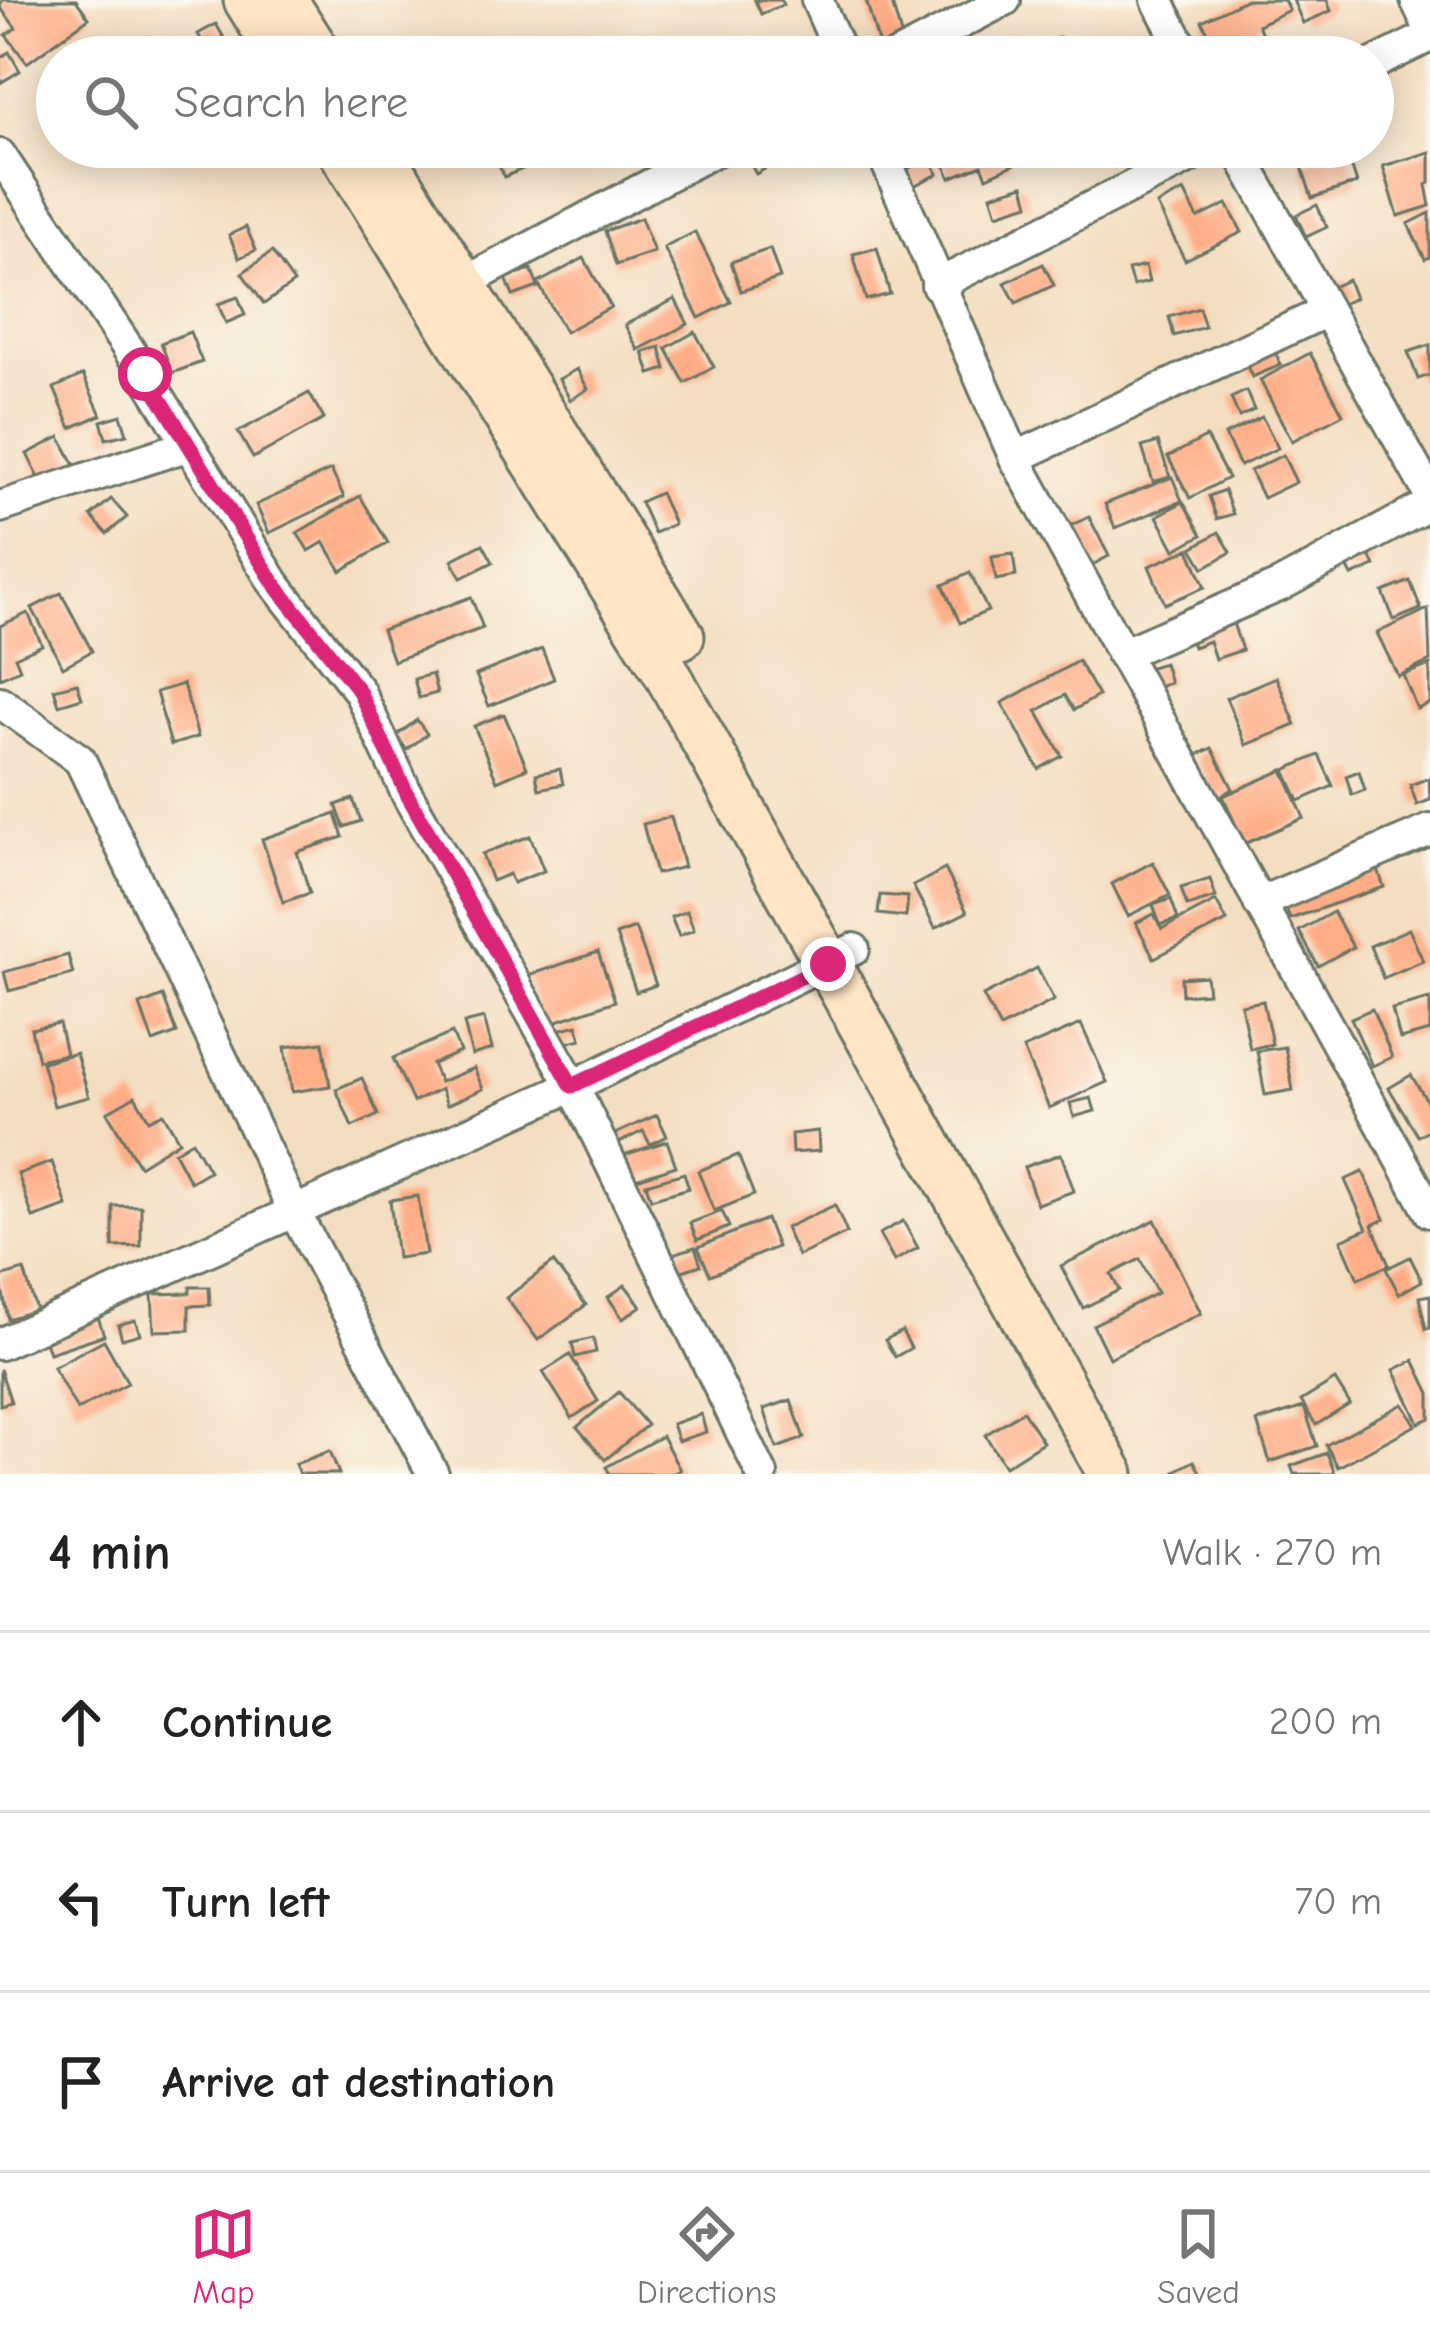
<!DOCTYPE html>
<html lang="en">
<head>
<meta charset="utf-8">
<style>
	body { margin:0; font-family:"Comic Neue",sans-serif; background:#f6f6f6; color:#222 }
	.stop { position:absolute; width:36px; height:36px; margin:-27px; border:9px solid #db2777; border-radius:50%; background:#fff }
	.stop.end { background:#db2777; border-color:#fff; box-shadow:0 3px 12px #0008 }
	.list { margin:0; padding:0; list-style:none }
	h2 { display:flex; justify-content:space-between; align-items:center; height:156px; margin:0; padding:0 48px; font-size:51px }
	h2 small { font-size:39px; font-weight:400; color:#767676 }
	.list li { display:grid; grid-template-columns:78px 1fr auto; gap:36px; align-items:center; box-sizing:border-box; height:180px; padding:0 48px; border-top:3px solid #e0e0e0 }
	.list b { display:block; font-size:45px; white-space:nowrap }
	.list em { font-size:39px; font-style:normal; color:#767676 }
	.icon { flex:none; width:66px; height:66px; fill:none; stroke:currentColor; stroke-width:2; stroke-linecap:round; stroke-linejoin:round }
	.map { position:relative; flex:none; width:1430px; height:1474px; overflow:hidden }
	.search { position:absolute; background:#fff; box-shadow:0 6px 30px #0003; left:36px; right:36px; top:36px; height:132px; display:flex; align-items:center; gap:30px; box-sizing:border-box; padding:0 42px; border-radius:66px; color:#767676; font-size:45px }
	.sheet { height:696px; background:#fff }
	nav { display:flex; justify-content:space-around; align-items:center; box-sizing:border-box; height:168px; border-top:3px solid #e0e0e0; background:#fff; font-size:33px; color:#767676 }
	nav a { display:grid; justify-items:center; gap:6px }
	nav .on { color:#db2777 }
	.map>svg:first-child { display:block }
	.building { fill:#ffad86 }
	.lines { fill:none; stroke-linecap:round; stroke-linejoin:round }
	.minor-casing { stroke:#6a7565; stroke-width:36 }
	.secondary-casing { stroke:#6a7565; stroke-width:51 }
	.minor { stroke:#fff; stroke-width:30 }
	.secondary { stroke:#fee5c5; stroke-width:45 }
	.route { stroke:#db2777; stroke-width:15 }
</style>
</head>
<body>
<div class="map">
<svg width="1430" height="1474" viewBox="0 0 1430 1474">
	<rect width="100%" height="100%" fill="#fbf7ec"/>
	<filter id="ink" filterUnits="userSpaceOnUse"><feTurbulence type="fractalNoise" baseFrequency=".00833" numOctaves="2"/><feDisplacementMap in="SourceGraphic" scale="24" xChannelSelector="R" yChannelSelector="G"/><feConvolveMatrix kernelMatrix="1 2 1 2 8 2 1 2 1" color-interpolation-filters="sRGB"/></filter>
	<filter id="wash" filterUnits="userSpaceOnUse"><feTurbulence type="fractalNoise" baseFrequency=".004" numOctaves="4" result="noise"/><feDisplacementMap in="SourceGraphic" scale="48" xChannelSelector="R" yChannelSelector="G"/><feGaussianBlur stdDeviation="2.7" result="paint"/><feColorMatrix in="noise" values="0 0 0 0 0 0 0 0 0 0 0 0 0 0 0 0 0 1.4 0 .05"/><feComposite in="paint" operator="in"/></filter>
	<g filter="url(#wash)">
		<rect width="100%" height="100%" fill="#f4dec1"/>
		<g id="blocks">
			<g class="building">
				<polygon points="2,0 76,0 89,18 27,63 6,35 16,28 0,7"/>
				<polygon points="755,0 781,0 783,5 761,14"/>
				<polygon points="866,0 891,0 903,42 880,49"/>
				<polygon points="1245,0 1284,0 1289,10 1258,25 1264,38 1250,45 1256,57 1220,57 1202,21"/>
				<polygon points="1293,0 1327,0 1331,11 1303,23"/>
				<polygon points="216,24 235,57 211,57 198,34"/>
				<polygon points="149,37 159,57 119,57 117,54"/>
				<polygon points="1059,37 1069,57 1034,57 1031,51"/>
				<polygon points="9,52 20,71 0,83 0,58"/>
				<polygon points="501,147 516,147 525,168 504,177 493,151"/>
				<polygon points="543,147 583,147 552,164"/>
				<polygon points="741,147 778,147 784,158 756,174"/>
				<polygon points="961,147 1005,147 1013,165 987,177 982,165 950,178 941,155"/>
				<polygon points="1346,150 1357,183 1312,198 1301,164"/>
				<polygon points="1430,152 1430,183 1426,185 1430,206 1398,216 1383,166"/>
				<polygon points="930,159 938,174 911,187 903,171"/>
				<polygon points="1024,185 1029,204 997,214 991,195"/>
				<polygon points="1184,191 1198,218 1227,204 1242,232 1185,260 1157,205"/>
				<polygon points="1317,205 1327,227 1306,237 1296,215"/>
				<polygon points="1430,213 1430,257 1425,259 1408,224"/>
				<polygon points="641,218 654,252 616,265 605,231"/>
				<polygon points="246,227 256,250 239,258 229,235"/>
				<polygon points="695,232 731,302 699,318 664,248"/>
				<polygon points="877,248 890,294 866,300 853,254"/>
				<polygon points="770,249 780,278 741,291 731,262"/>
				<polygon points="272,252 294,283 264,304 242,273"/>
				<polygon points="584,258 611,307 565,332 538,283"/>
				<polygon points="1043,264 1054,285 1016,303 1005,283"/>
				<polygon points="1145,266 1149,282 1133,286 1128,270"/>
				<polygon points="531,269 538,287 513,296 506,278"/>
				<polygon points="1348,280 1355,298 1337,306 1330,288"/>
				<polygon points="238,297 245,315 226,323 218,304"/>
				<polygon points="675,299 688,324 638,350 625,325"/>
				<polygon points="1199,308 1205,327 1174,336 1169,317"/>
				<polygon points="190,332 202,362 172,373 161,343"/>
				<polygon points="695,332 714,367 685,383 666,348"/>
				<polygon points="1272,345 1281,365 1252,377 1243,358"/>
				<polygon points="1430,345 1430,375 1418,379 1408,352"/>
				<polygon points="660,347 666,369 650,374 643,352"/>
				<polygon points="1310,353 1343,414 1292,441 1260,380"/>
				<polygon points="577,369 588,389 570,400 559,379"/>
				<polygon points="83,375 101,415 71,428 54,388"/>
				<polygon points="1246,391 1254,410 1239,417 1231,398"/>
				<polygon points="309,393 324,419 253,458 238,432"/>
				<polygon points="121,415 127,434 106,439 101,421"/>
				<polygon points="1262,417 1278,448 1240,466 1225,435"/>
				<polygon points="60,437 77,469 43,486 27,454"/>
				<polygon points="1206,437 1228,478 1190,498 1168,457"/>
				<polygon points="1158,442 1170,477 1153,482 1142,447"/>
				<polygon points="1283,455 1296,482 1263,498 1250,471"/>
				<polygon points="331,470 344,497 269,533 256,505"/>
				<polygon points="1172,477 1182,501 1115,528 1105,504"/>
				<polygon points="1224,490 1233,514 1217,519 1209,496"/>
				<polygon points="660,493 674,524 654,533 640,502"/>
				<polygon points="360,496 388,543 341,571 324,542 309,551 297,533"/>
				<polygon points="111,499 127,517 107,534 91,516"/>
				<polygon points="1183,502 1202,535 1175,550 1157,516"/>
				<polygon points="1089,517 1109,556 1090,566 1070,526"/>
				<polygon points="1219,532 1231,552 1204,568 1192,548"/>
				<polygon points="1364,543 1375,566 1352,576 1341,554"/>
				<polygon points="483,544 493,562 461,578 452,560"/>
				<polygon points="1189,549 1205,587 1165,604 1149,566"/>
				<polygon points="1013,554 1016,576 996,580 992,557"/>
				<polygon points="970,573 988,611 960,623 943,585"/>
				<polygon points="1410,581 1421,609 1394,620 1383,592"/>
				<polygon points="61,593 92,651 63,667 32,608"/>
				<polygon points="471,597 483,628 393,661 382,630"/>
				<polygon points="1226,602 1242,650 1215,659 1209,641 1193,647 1183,616"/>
				<polygon points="1428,609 1430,661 1398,676 1377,633"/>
				<polygon points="28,613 42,645 15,657 20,669 0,678 0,626"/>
				<polygon points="542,649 554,679 489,706 476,675"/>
				<polygon points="1078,661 1098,696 1074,710 1065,695 1037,711 1062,756 1039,769 1002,703"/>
				<polygon points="1164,663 1170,683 1151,689 1144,669"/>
				<polygon points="1430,665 1430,703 1417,709 1403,675"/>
				<polygon points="432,674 437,693 419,698 414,679"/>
				<polygon points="1276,677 1296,725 1246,745 1226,698"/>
				<polygon points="77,683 82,698 59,705 54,689"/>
				<polygon points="183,684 198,737 171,745 156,692"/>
				<polygon points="504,714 527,768 497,781 474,726"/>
				<polygon points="417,720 427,734 407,750 396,736"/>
				<polygon points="1212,748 1233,789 1217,798 1195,756"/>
				<polygon points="1319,755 1333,786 1299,801 1285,770"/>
				<polygon points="560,769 563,784 539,789 536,774"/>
				<polygon points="1283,770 1304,818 1244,844 1223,796"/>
				<polygon points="1359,771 1365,790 1352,795 1346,776"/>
				<polygon points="1429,778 1430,800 1417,805 1410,785"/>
				<polygon points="353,799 361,821 344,827 336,805"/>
				<polygon points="336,814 343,837 297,852 310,893 283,902 262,839"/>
				<polygon points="671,817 684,867 656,874 643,824"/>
				<polygon points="530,836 544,871 513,883 509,874 492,881 482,854"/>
				<polygon points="1375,861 1384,887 1290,919 1281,893"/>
				<polygon points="1153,862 1170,895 1128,916 1112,884"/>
				<polygon points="945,869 967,912 935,928 913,886"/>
				<polygon points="1210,879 1216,897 1187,906 1181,888"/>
				<polygon points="880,895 908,897 906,917 878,914"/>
				<polygon points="1171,899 1178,919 1160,925 1153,905"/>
				<polygon points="1216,901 1227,921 1154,958 1136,923 1154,914 1162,929"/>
				<polygon points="687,911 694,930 679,936 671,917"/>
				<polygon points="1333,912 1353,947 1318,966 1299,931"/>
				<polygon points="635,928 656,985 636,992 616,935"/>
				<polygon points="1409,929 1423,961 1383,978 1370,946"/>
				<polygon points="598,952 615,1001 543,1026 526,976"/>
				<polygon points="68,955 73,974 9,991 4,972"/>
				<polygon points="1037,968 1054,1000 1000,1028 983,996"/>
				<polygon points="1206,976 1208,993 1182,995 1181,978"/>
				<polygon points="163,996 177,1033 153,1042 140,1005"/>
				<polygon points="1430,999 1430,1031 1400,1039 1392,1009"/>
				<polygon points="1263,1001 1272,1044 1250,1049 1241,1005"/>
				<polygon points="1372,1009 1392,1057 1372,1066 1351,1018"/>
				<polygon points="484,1018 492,1049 472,1055 464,1023"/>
				<polygon points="59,1023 66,1054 38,1060 31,1029"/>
				<polygon points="1081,1024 1107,1082 1049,1108 1023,1049"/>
				<polygon points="577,1025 581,1039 559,1045 555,1031"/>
				<polygon points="452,1033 460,1052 432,1064 440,1082 474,1068 483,1089 447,1105 441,1089 413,1102 393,1058"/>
				<polygon points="323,1042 330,1086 292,1092 285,1047"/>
				<polygon points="1285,1047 1293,1090 1265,1095 1257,1051"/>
				<polygon points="76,1053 89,1097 54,1106 42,1062"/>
				<polygon points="1411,1075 1430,1106 1430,1129 1418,1136 1389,1088"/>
				<polygon points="362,1078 378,1115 352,1127 336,1089"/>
				<polygon points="135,1096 149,1120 163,1113 179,1141 139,1166 107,1112"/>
				<polygon points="1091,1098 1095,1111 1074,1117 1070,1103"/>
				<polygon points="657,1115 667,1136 650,1144 643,1131 608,1148 604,1139"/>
				<polygon points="818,1131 819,1151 792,1153 791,1134"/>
				<polygon points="192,1141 209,1171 190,1182 174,1152"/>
				<polygon points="667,1141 676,1166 624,1183 615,1158"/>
				<polygon points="1061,1154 1074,1191 1037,1204 1024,1167"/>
				<polygon points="738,1155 754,1195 714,1211 698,1171"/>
				<polygon points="52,1162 67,1206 33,1218 18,1174"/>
				<polygon points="1363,1172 1385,1219 1372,1225 1389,1265 1358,1279 1341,1240 1367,1229 1345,1180"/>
				<polygon points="684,1173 689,1188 651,1199 646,1184"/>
				<polygon points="418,1196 426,1254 397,1258 390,1200"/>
				<polygon points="835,1205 847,1233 798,1256 785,1228"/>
				<polygon points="113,1206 141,1206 141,1246 113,1247"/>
				<polygon points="722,1211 729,1227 697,1240 690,1223"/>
				<polygon points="766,1219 777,1247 710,1275 698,1247"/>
				<polygon points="1155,1220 1201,1313 1109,1358 1093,1325 1157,1293 1140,1259 1111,1274 1119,1290 1083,1308 1061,1266"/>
				<polygon points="903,1221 918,1248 894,1261 879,1234"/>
				<polygon points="695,1247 701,1265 679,1272 673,1254"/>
				<polygon points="1410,1257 1422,1281 1399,1294 1386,1269"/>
				<polygon points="553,1262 586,1305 538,1340 506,1298"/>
				<polygon points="24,1270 36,1310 8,1319 0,1277"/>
				<polygon points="625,1285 641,1306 623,1319 608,1297"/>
				<polygon points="190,1287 209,1287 210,1305 189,1306 189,1330 154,1331 152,1294 190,1293"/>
				<polygon points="1430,1295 1430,1328 1426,1329 1419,1297"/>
				<polygon points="98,1317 104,1335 49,1353 43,1335"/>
				<polygon points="135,1320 140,1334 122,1339 118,1325"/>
				<polygon points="902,1331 911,1348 895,1357 885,1340"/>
				<polygon points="593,1338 596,1352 575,1357 572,1343"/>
				<polygon points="104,1340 128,1383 77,1410 53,1367"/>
				<polygon points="570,1355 598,1401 572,1418 543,1372"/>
				<polygon points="1414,1360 1430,1393 1430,1418 1419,1423 1394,1370"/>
				<polygon points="0,1369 11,1402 0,1405"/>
				<polygon points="1335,1380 1350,1404 1316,1425 1301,1401"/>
				<polygon points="619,1392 647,1425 605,1460 577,1427"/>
				<polygon points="791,1400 804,1438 777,1448 764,1409"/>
				<polygon points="1403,1404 1416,1425 1338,1467 1326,1445"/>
				<polygon points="1304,1407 1317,1446 1270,1462 1257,1422"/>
				<polygon points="1023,1411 1043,1442 1005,1466 985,1435"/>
				<polygon points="701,1414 706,1432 678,1441 672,1424"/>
				<polygon points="662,1436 680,1470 672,1474 610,1474 606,1467"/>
				<polygon points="330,1451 339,1474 299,1474 295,1464"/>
				<polygon points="1327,1453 1335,1474 1294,1474 1291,1466"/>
				<polygon points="1194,1461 1201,1474 1177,1474 1175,1471"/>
			</g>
		</g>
	</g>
	<g filter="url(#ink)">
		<use href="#blocks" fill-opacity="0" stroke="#6a7565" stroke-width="3"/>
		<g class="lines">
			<defs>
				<g id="minor">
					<polyline points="817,0 842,57"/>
					<polyline points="1157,0 1187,57"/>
					<polyline points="1416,0 1430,29"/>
					<polyline points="895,57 1005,0"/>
					<polyline points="1373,64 1430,36"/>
					<polyline points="880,147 1015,458 1430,1212"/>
					<polyline points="1236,147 1430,495"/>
					<polyline points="0,155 145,374 274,583 359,691 408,796 573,1086 762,1474"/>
					<polyline points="937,285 1210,147"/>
					<polyline points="450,290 722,147"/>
					<polyline points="1015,458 1327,311"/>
					<polyline points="0,507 189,445"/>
					<polyline points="1122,654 1281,585 1430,504"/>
					<polyline points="0,702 80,760 294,1211 433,1474"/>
					<polyline points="1259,903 1430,830"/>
					<polyline points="0,1344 573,1086 854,949"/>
				</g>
				<g id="secondary">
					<polyline points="247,0 282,57"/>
					<polyline points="284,0 320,57"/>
					<polyline points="339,147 665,670 1111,1474"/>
					<polyline points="377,147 681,636"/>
				</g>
			</defs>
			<use href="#minor" class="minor-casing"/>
			<use href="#secondary" class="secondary-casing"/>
			<use href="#minor" class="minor"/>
			<use href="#secondary" class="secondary"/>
		</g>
	</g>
	<g class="lines" filter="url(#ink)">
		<polyline class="route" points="145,374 274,583 359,691 408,796 572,1086 828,964"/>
	</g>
</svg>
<div class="stop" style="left:145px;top:374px"></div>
<div class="stop end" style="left:828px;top:964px"></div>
<div class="search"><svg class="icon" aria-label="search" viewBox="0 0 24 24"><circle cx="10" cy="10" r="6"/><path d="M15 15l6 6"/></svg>Search here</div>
</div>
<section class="sheet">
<h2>4 min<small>Walk · 270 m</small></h2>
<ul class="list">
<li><svg class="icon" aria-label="ahead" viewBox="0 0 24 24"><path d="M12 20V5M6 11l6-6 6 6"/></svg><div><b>Continue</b></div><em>200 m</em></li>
<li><svg class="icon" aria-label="left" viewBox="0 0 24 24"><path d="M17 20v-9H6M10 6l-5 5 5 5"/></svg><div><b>Turn left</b></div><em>70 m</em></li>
<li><svg class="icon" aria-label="arrive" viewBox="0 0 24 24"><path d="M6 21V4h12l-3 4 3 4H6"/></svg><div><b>Arrive at destination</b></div></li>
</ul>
</section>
<nav>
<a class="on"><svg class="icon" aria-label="map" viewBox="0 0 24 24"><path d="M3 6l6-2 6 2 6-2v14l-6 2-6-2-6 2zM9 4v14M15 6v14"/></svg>Map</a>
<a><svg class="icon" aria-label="directions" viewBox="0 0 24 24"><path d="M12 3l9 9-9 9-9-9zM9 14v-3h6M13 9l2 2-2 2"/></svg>Directions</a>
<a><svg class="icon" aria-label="saved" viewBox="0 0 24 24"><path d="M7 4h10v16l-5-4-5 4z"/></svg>Saved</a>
</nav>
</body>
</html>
